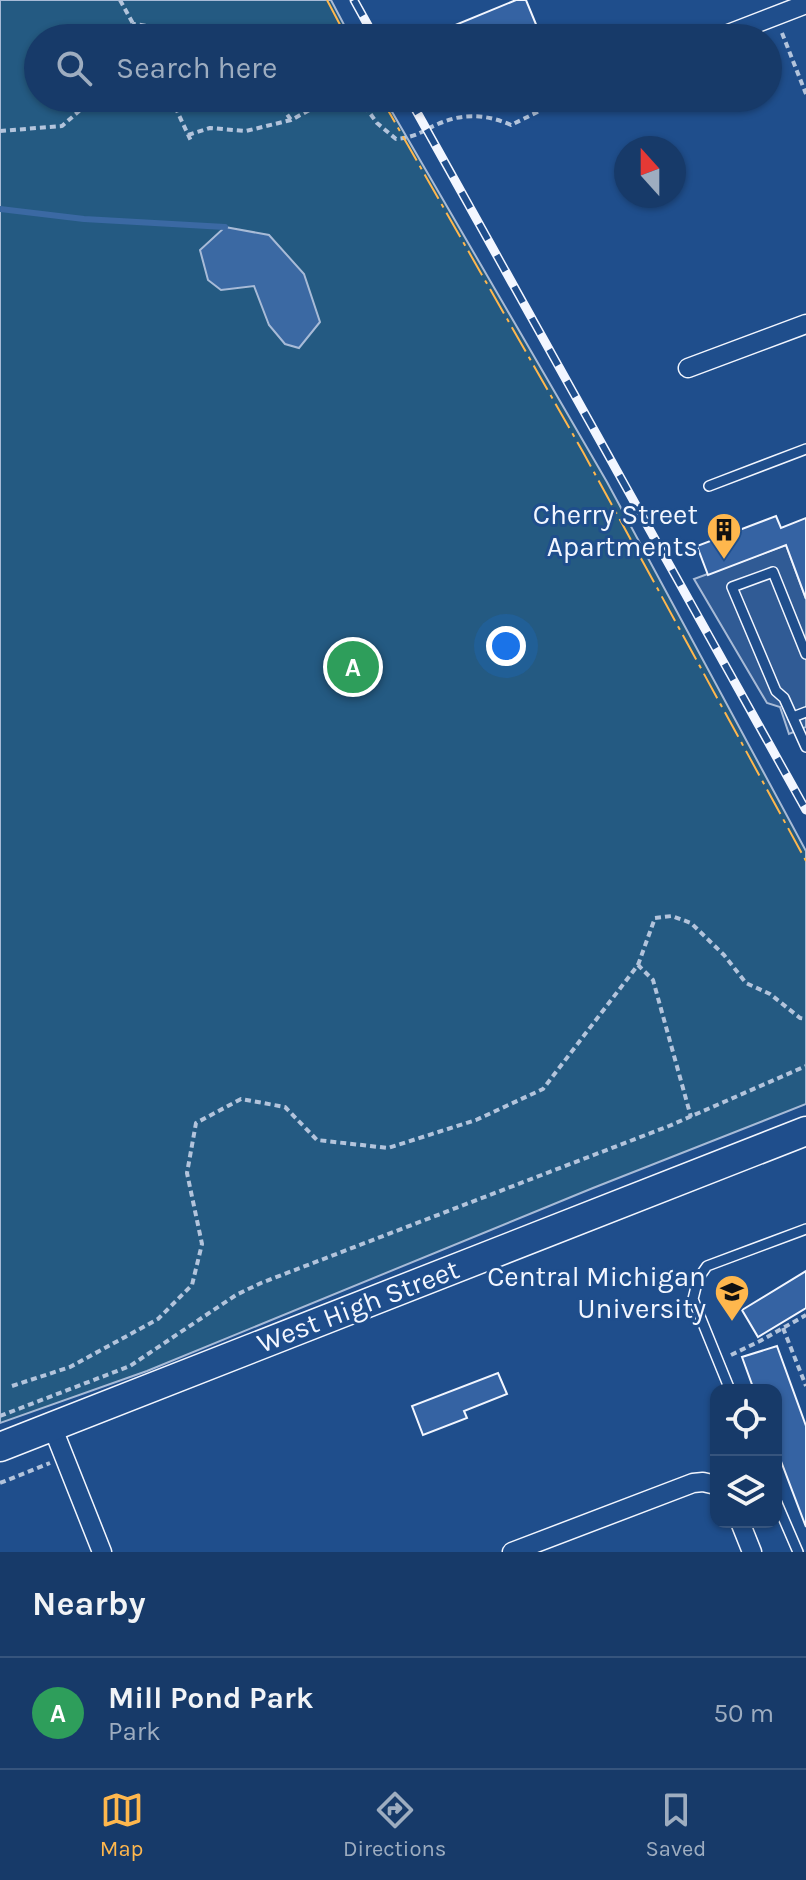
<!DOCTYPE html>
<html lang="en">
<head>
<meta charset="utf-8">
<style>
	body { margin:0; font-family:Karla,sans-serif; background:#20416f; color:#f1f3f6 }
	.controls { position:absolute; right:24px; bottom:24px; display:grid; overflow:hidden; border-radius:16px; box-shadow:0 2px 6px #0004 }
	.controls button { width:72px; height:72px; display:grid; place-items:center; padding:0; border:0; border-bottom:2px solid #36547d; background:#173a69; color:#f1f3f6; font:40px sans-serif }
	.compass { position:absolute; left:614px; top:136px; width:72px; height:72px; border-radius:50%; background:#173a69; box-shadow:0 2px 6px #0004; rotate:339deg }
	.you { position:absolute; left:506px; top:646px; width:28px; height:28px; margin:-20px; border:6px solid #fff; border-radius:50%; background:#1a73e8; box-shadow:0 0 0 12px #1a73e833 }
	.badge { display:grid; place-items:center; width:52px; height:52px; border-radius:50%; background:#ffb74d; color:#fff; font-size:26px; font-weight:700 }
	.pin { position:absolute; translate:-50% -50%; border:4px solid #fff; box-shadow:0 2px 8px #0006 }
	.list { margin:0; padding:0; list-style:none }
	h2 { display:flex; justify-content:space-between; align-items:center; height:104px; margin:0; padding:0 32px; font-size:34px }
	h2 small { font-size:26px; font-weight:400; color:#9eadc0 }
	.list li { display:grid; grid-template-columns:52px 1fr auto; gap:24px; align-items:center; box-sizing:border-box; height:112px; padding:0 32px; border-top:2px solid #36547d }
	.list b { display:block; font-size:30px; white-space:nowrap }
	.list p { margin:0; font-size:26px; white-space:nowrap; color:#9eadc0 }
	.list em { font-size:26px; font-style:normal; color:#9eadc0 }
	.icon { flex:none; width:44px; height:44px; fill:none; stroke:currentColor; stroke-width:2; stroke-linecap:round; stroke-linejoin:round }
	.map { position:relative; flex:none; width:806px; height:1552px; overflow:hidden }
	.search { position:absolute; background:#173a69; box-shadow:0 2px 6px #0004; left:24px; right:24px; top:24px; height:88px; display:flex; align-items:center; gap:20px; box-sizing:border-box; padding:0 28px; border-radius:44px; color:#9eadc0; font-size:30px }
	.sheet { height:216px; background:#173a69 }
	nav { display:flex; justify-content:space-around; align-items:center; box-sizing:border-box; height:112px; border-top:2px solid #36547d; background:#173a69; font-size:22px; color:#9eadc0 }
	nav a { display:grid; justify-items:center; gap:4px }
	nav .on { color:#ffb74d }
	.map>svg:first-child { display:block }
	.green { fill:#245a82; stroke:#a8bbd7; stroke-width:2 }
	.parking { fill:#305b95; stroke:#a8bbd7; stroke-width:2 }
	.water { fill:#3b69a3; stroke:#a8bbd7; stroke-width:2 }
	.lines { fill:none; stroke-linecap:round; stroke-linejoin:round }
	.stream { stroke:#3b69a3; stroke-width:6 }
	.building { fill:#3563a3; stroke:#f2f6ff; stroke-width:2 }
	.service-casing { stroke:#f2f6ff; stroke-width:12 }
	.minor-casing { stroke:#f2f6ff; stroke-width:21 }
	.primary-casing { stroke:#f2f6ff; stroke-width:31 }
	.path { stroke:#b3c4dc; stroke-width:4; stroke-dasharray:6 4; stroke-linecap:butt }
	.service { stroke:#1f4e8c; stroke-width:9 }
	.minor { stroke:#1f4e8c; stroke-width:18 }
	.primary { stroke:#1f4e8c; stroke-width:28 }
	.rail-casing { stroke:#f2f6ff; stroke-width:9 }
	.rail { stroke:#1f4e8c; stroke-width:6; stroke-dasharray:18; stroke-linecap:butt }
	.power { stroke:#ffb74d; stroke-width:2; stroke-dasharray:28 6 4 6; stroke-linecap:butt }
	.labels { text-anchor:middle; dominant-baseline:central; stroke-width:6; stroke-linejoin:round; paint-order:stroke }
	.poi-label { font-size:28px; fill:#f2f6ff; stroke:#1f4e8c; text-anchor:end }
	.street-label { font-size:28px; fill:#f2f6ff; stroke:#1f4e8c }
</style>
</head>
<body>
<div class="map">
<svg width="806" height="1552" viewBox="0 0 806 1552">
	<rect width="100%" height="100%" fill="#1f4e8c"/>
	<polygon class="green" points="0,0 331,0 351,38 38,38 38,98 384,98 607,482 806,851 806,1104 593,1188 147,1371 0,1423"/>
	<polygon class="parking" points="786,545 806,599 806,727 789,734 780,707 767,703 694,579"/>
	<polygon class="water" points="225,227 269,235 304,274 320,322 299,348 285,344 269,325 254,286 221,290 208,280 200,250"/>
	<g class="lines">
		<polyline class="stream" points="0,209 84,219 225,227"/>
	</g>
	<g class="building">
		<polygon points="516,0 526,0 540,34 531,38 453,38 448,28"/>
		<polygon points="776,516 781,528 806,518 806,599 786,545 708,575 697,546"/>
		<polygon points="806,1271 806,1308 758,1337 742,1310"/>
		<polygon points="777,1346 806,1426 806,1527 776,1448 776,1390 754,1390 742,1357"/>
		<polygon points="498,1373 507,1394 464,1411 467,1418 423,1435 412,1406"/>
	</g>
	<g class="lines">
		<defs>
			<g id="service">
				<polyline points="709,486 806,449"/>
				<polyline points="806,654 773,572 732,587 776,691 784,698 806,747"/>
				<polyline points="793,717 806,712"/>
				<polyline points="730,1390 693,1299 698,1279 707,1266 806,1229"/>
				<polyline points="776,1501 798,1552"/>
			</g>
			<g id="minor">
				<polyline points="718,38 806,4"/>
				<polyline points="688,368 806,324"/>
				<polyline points="52,1426 102,1552"/>
				<polyline points="740,1522 752,1552"/>
				<polyline points="512,1552 693,1483 703,1482 716,1485"/>
			</g>
			<polyline id="primary" points="0,1447 806,1131"/>
		</defs>
		<use href="#service" class="service-casing"/>
		<use href="#minor" class="minor-casing"/>
		<use href="#primary" class="primary-casing"/>
		<g class="path">
			<polyline points="120,0 141,38"/>
			<polyline points="782,33 806,94"/>
			<polyline points="131,38 134,24 184,31"/>
			<polyline points="174,38 184,31 207,38"/>
			<polyline points="171,98 191,141"/>
			<polyline points="276,98 291,120"/>
			<path d="M 359,98 L 377,123 L 396,139 C 419,137 424,129 443,122 C 465,113 489,115 511,125 L 566,98"/>
			<polyline points="0,131 62,126 94,98"/>
			<polyline points="188,135 210,128 246,131 291,120 332,98"/>
			<polyline points="638,965 655,918 672,916 691,923 724,955 746,983 770,994 800,1018 806,1019"/>
			<polyline points="783,1328 806,1386"/>
			<polyline points="731,1355 760,1341 806,1315"/>
			<polyline points="12,1386 70,1367 158,1319 192,1285 202,1244 187,1173 196,1123 241,1099 285,1107 317,1140 388,1148 476,1120 543,1089 638,965 653,980 691,1117"/>
			<polyline points="0,1416 130,1366 236,1295 261,1283 669,1126 806,1066"/>
			<polyline points="0,1483 50,1463"/>
		</g>
		<use href="#service" class="service"/>
		<use href="#minor" class="minor"/>
		<use href="#primary" class="primary"/>
		<defs>
			<g id="rail">
				<polyline points="354,0 375,38"/>
				<polyline points="409,98 806,810"/>
			</g>
		</defs>
		<use href="#rail" class="rail-casing"/>
		<use href="#rail" class="rail"/>
		<g class="power">
			<polyline points="327,0 347,38"/>
			<polyline points="381,98 583,452 806,861"/>
		</g>
	</g>
	<defs>
		<symbol id="building-pin" viewBox="-11 -11 22 30"><path d="M0 17L-7.5 6A9.5 9.5 0 1 1 7.5 6Z" fill="#ffb74d" stroke="#1f4e8c"/><path d="M-4-6H4V6H1V3H-1V6H-4ZM-2.5-4.3h1.7v1.8h-1.7ZM.8-4.3h1.7v1.8H.8ZM-2.5-1h1.7V.8h-1.7ZM.8-1h1.7V.8H.8Z" fill="#111"/></symbol>
		<symbol id="university-pin" viewBox="-11 -11 22 30"><path d="M0 17L-7.5 6A9.5 9.5 0 1 1 7.5 6Z" fill="#ffb74d" stroke="#1f4e8c"/><path d="M0-5L7-2L0 1L-7-2ZM-4 1L0 2.5L4 1V4Q0 6-4 4Z" fill="#111"/></symbol>
	</defs>
	<g fill-rule="evenodd">
		<use href="#building-pin" x="704" y="510" width="40" height="54"/>
		<use href="#university-pin" x="712" y="1272" width="40" height="54"/>
	</g>
	<g class="labels">
		<g class="poi-label">
			<text x="698" y="514">Cherry Street<tspan x="698" dy="32">Apartments</tspan></text>
			<text x="706" y="1276">Central Michigan<tspan x="706" dy="32">University</tspan></text>
		</g>
		<g class="street-label">
			<text transform="translate(358 1306) rotate(-21)">West High Street</text>
		</g>
	</g>
</svg>
<div class="controls">
<button><svg class="icon" aria-label="locate" viewBox="0 0 24 24"><circle cx="12" cy="12" r="6"/><path d="M12 2v4M12 18v4M2 12h4M18 12h4"/></svg></button>
<button><svg class="icon" aria-label="layers" viewBox="0 0 24 24"><path d="M12 4l9 5-9 5-9-5zM3 14l9 5 9-5"/></svg></button>
</div>
<svg class="compass" viewBox="-18 -18 36 36"><path d="M0-13l5 13h-10z" fill="#e53935"/><path d="M0 13l5-13h-10z" fill="#9eadc0"/></svg>
<div class="you"></div>
<div class="pin badge" style="left:353px;top:667px;background:#2e9e5b">A</div>
<div class="search"><svg class="icon" aria-label="search" viewBox="0 0 24 24"><circle cx="10" cy="10" r="6"/><path d="M15 15l6 6"/></svg>Search here</div>
</div>
<section class="sheet">
<h2>Nearby<small></small></h2>
<ul class="list">
<li><span class="badge" style="background:#2e9e5b">A</span><div><b>Mill Pond Park</b><p>Park</p></div><em>50 m</em></li>
</ul>
</section>
<nav>
<a class="on"><svg class="icon" aria-label="map" viewBox="0 0 24 24"><path d="M3 6l6-2 6 2 6-2v14l-6 2-6-2-6 2zM9 4v14M15 6v14"/></svg>Map</a>
<a><svg class="icon" aria-label="directions" viewBox="0 0 24 24"><path d="M12 3l9 9-9 9-9-9zM9 14v-3h6M13 9l2 2-2 2"/></svg>Directions</a>
<a><svg class="icon" aria-label="saved" viewBox="0 0 24 24"><path d="M7 4h10v16l-5-4-5 4z"/></svg>Saved</a>
</nav>
</body>
</html>
